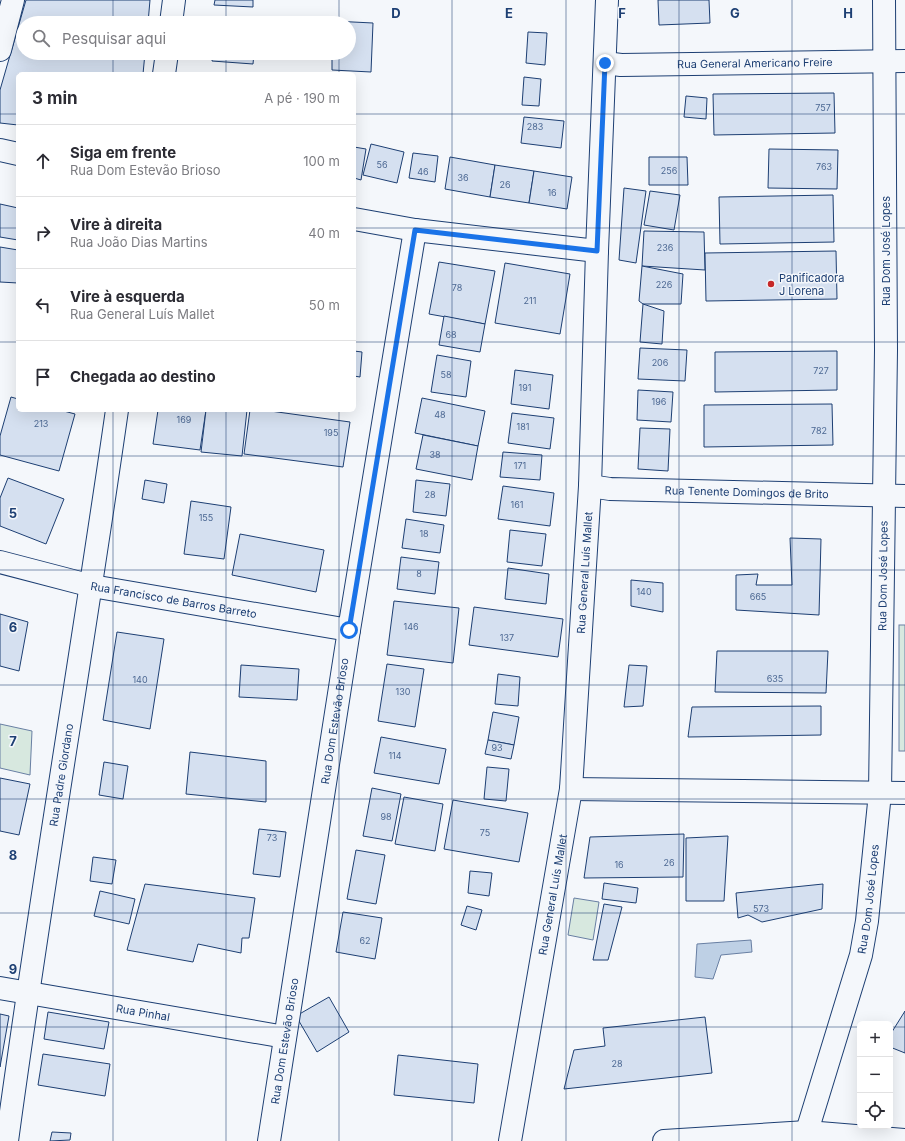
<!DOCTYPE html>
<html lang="pt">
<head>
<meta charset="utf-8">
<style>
	body { margin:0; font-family:Inter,sans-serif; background:#f7f7f7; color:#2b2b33 }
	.controls { position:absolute; right:12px; bottom:12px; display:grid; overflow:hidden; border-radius:6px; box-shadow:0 4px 16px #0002 }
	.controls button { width:36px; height:36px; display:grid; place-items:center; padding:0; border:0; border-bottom:1px solid #e1e1e2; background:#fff; color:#2b2b33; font:20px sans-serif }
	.stop { position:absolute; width:12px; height:12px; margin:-9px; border:3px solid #1a73e8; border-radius:50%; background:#fff }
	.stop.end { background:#1a73e8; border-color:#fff; box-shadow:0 1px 4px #0008 }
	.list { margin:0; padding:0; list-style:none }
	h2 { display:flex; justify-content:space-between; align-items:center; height:52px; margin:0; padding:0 16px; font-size:17px }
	h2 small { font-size:13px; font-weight:400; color:#7c7c81 }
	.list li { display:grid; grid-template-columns:26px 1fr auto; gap:12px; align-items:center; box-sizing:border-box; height:72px; padding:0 16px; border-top:1px solid #e1e1e2 }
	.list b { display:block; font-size:15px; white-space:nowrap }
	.list p { margin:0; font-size:13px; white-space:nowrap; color:#7c7c81 }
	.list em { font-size:13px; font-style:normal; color:#7c7c81 }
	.icon { flex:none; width:22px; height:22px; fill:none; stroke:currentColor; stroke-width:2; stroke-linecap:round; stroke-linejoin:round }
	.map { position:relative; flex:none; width:905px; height:1141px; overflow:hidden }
	.search { position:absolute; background:#fff; box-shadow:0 4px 16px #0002; left:16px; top:16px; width:340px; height:44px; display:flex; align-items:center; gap:10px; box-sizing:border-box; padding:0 14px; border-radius:22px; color:#7c7c81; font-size:15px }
	.panel { position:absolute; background:#fff; box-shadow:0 4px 16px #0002; left:16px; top:72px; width:340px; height:340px; border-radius:6px }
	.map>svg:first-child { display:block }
	.green { fill:#d7e8df; stroke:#687fa3 }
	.water { fill:#bed0e5; stroke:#687fa3 }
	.building { fill:#d5e0f0; stroke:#1d3f73 }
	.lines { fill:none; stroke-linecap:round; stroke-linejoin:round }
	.street-casing { stroke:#1d3f73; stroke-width:24 }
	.secondary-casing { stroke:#1d3f73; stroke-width:24 }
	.street { stroke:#f4f7fb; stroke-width:22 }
	.secondary { stroke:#f4f7fb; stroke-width:22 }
	.route { stroke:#1a73e8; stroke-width:5 }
	.grid { fill:none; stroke:#1d3f73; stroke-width:1; stroke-opacity:0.55 }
	.poi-dot { fill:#c62828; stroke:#f4f7fb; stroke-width:1.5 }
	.labels { text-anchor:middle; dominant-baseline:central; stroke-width:3; stroke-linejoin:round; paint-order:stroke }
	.number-label { font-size:9px; fill:#4b6792 }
	.street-label { font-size:11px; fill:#1d3f73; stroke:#f4f7fb }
	.poi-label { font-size:11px; fill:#1d3f73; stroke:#f4f7fb; text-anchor:start }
	.grid-label { font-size:13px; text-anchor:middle; font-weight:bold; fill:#1d3f73; stroke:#f4f7fb; stroke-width:3; stroke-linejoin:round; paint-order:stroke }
</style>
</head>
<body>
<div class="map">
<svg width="905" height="1141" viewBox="0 0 905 1141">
	<rect width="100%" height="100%" fill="#f4f7fb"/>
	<g class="green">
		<rect x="899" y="625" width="6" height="126"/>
		<polygon points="0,724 32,731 30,775 0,768"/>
		<polygon points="574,898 599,902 593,940 568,935"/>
	</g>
	<polygon class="water" points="751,940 752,952 721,955 713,979 695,977 697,944"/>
	<g class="building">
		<polygon points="26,0 150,0 148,23 23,23 23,53 145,53 143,74 18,74 18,125 0,123 0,90"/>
		<polygon points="215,0 253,0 253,7 214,5"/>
		<polygon points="658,0 709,0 710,23 659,25"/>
		<polygon points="333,21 373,23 371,72 332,70 332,53 349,53 349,23 333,23"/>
		<polygon points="528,32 547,33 545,65 526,63"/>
		<polygon points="213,53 254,53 253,64 212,61"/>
		<polygon points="524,77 541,79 539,106 522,105"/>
		<polygon points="834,93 835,133 714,135 713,94"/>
		<polygon points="686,96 707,98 706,119 684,117"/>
		<polygon points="524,117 564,121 561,148 521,143"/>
		<polygon points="371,144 404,152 397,183 363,175"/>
		<polygon points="354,147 366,149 361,180 354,178"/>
		<polygon points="769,149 838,150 837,189 768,188"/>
		<polygon points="413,153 438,156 435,182 409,178"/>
		<polygon points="450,157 495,165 490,197 445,189"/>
		<polygon points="649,157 687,157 688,185 649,185"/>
		<polygon points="495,165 534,171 529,203 490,197"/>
		<polygon points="534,171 572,177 567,209 529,203"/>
		<polygon points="624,188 646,191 636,263 619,260"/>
		<polygon points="650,191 680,195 674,230 644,225"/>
		<polygon points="833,195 834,242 720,244 719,197"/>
		<polygon points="0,204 18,208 18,240 0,237"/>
		<polygon points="644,231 704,232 705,270 642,266"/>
		<polygon points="0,247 18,250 18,283 0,282"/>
		<polygon points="836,251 837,299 706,301 705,253"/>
		<polygon points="439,262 495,271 485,324 429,314"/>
		<polygon points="505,263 570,274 560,334 495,323"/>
		<polygon points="642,266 683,274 681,304 643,304 639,301"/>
		<polygon points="643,304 664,311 662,344 640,342"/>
		<polygon points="444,316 485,324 480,352 439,345"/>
		<polygon points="640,348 687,350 685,381 638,379"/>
		<polygon points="354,351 362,352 360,377 354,376"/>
		<polygon points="837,351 837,390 715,392 715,352"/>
		<polygon points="437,355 471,361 466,397 431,392"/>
		<polygon points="515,370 553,375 549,409 511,404"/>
		<polygon points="638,390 673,392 671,422 637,420"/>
		<polygon points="11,397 18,399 18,410 60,410 75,414 59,471 0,455 0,436"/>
		<polygon points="422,398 485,411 478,446 415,433"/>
		<polygon points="832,404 833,445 704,447 704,405"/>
		<polygon points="158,410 206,410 200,450 153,444"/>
		<polygon points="206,410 247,410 242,456 201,452"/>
		<polygon points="250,410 263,410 350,422 343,467 244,454"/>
		<polygon points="512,413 554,418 550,449 508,443"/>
		<polygon points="640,428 670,429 668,471 638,469"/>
		<polygon points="423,435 478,446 472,480 416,469"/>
		<polygon points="503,452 542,455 540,480 500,477"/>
		<polygon points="8,478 64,499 46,544 0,526 0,498"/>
		<polygon points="145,480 167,484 164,503 142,499"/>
		<polygon points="416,480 450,484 446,516 413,512"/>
		<polygon points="503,486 554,493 550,526 498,519"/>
		<polygon points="191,501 231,507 224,559 184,554"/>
		<polygon points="406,519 444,525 440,553 402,548"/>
		<polygon points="510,530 546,534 542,566 507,562"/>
		<polygon points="240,534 324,550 316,592 232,575"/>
		<polygon points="790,538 821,539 819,615 736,610 736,575 758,574 756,585 792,585"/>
		<polygon points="401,557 439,562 435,594 397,589"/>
		<polygon points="508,568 549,574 546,604 505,599"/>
		<polygon points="631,580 663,583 663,612 631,606"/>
		<polygon points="394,601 459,608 453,663 387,655"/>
		<polygon points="474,607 563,619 558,657 469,645"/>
		<polygon points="0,614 28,622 19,671 0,666"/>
		<polygon points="117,632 164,639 150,729 103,720"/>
		<polygon points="717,651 828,651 826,693 715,692"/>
		<polygon points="387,664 424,669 415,727 378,721"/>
		<polygon points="241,665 299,669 297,700 239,697"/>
		<polygon points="629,665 647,666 643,706 624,707"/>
		<polygon points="498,674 520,677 518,706 495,704"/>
		<polygon points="821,706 821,735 688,737 692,707"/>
		<polygon points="493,712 519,717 514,745 488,740"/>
		<polygon points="381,737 446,749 439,784 374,773"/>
		<polygon points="488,740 514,745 511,759 485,754"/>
		<polygon points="190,752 266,761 266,802 186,794"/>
		<polygon points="104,762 128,766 123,799 99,795"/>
		<polygon points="487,767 509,769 506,801 484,799"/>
		<polygon points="0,778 30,784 19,835 0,831"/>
		<polygon points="372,788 401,794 392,841 363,836"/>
		<polygon points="404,797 443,804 435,851 395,844"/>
		<polygon points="453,800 528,813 519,862 444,849"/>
		<polygon points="259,829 286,832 280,877 253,874"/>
		<polygon points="684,834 683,877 584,878 590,837"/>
		<polygon points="728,836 724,901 686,901 686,838"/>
		<polygon points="356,850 385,855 376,904 347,899"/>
		<polygon points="93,857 116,860 112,884 90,881"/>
		<polygon points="470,871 492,873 489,896 468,893"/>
		<polygon points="604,883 638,888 636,903 602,899"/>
		<polygon points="145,884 255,898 249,938 242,938 241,953 198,944 193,962 127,950"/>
		<polygon points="823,884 822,909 762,922 748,915 738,918 736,893"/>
		<polygon points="100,891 135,899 129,924 94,916"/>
		<polygon points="604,904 622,907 608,960 593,960"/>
		<polygon points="467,906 482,910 476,930 461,925"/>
		<polygon points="343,912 382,918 375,959 336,952"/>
		<polygon points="329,997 349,1032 317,1052 296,1016"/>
		<polygon points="905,1011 905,1053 890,1047 890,1035"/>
		<polygon points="48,1012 109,1022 104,1049 44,1039"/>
		<polygon points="0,1014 9,1016 0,1067"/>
		<polygon points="705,1017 712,1073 564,1089 574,1050 605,1046 603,1028"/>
		<polygon points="43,1054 110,1064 105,1096 38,1085"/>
		<polygon points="398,1055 478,1064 474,1103 394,1095"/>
		<polygon points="52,1132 71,1133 70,1140 50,1141"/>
	</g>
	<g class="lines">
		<defs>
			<g id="street">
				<polyline points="171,23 174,0"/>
				<path id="s1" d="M 605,63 L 621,65 L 905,61"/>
				<polyline points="164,74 167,53"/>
				<polyline points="0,150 18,154"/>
				<polyline points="354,219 415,230 597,251"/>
				<path id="s2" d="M 590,486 L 610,489 L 905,496"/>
				<path id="s3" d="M 0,562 L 92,586 L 349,630"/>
				<polyline points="571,789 905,793"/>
				<path id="s4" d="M 0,988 L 285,1037"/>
				<path id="s5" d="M 7,1141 C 40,897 82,654 117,410"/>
				<path id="s6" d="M 269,1141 L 349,630 L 415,230"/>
				<path id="s7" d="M 510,1141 L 571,789 L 590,486 L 597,251 L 607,0"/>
			</g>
			<g id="secondary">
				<polyline points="0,50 13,0"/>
				<polyline points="664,1141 807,1132 905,1140"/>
				<path id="s8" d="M 804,1141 L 861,955 L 867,921 L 880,793 L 886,350 L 884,0"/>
			</g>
		</defs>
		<use href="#street" class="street-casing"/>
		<use href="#secondary" class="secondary-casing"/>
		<use href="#street" class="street"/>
		<use href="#secondary" class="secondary"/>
	</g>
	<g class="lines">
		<polyline class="route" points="349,630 415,230 597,251 605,63"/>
	</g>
	<path class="grid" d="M 113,0 L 113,23M 226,0 L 226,23M 339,0 L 339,23M 452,0 L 452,1141M 566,0 L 566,1141M 679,0 L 679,1141M 792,0 L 792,1141M 113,53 L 113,74M 226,53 L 226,74M 339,53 L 339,74M 0,114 L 18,114M 354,114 L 905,114M 0,228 L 18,228M 354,228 L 905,228M 0,342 L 18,342M 354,342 L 905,342M 113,410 L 113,1141M 226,410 L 226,1141M 339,410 L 339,1141M 0,456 L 905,456M 0,570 L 905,570M 0,685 L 905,685M 0,799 L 905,799M 0,913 L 905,913M 0,1027 L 860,1027M 890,1027 L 905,1027"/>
	<circle class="poi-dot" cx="771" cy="284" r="4"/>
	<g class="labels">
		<g class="number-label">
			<text x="823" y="107">757</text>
			<text x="535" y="126">283</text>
			<text x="382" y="164">56</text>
			<text x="824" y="166">763</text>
			<text x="669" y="170">256</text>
			<text x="423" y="171">46</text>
			<text x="463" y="177">36</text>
			<text x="505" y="184">26</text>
			<text x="552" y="192">16</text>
			<text x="665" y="247">236</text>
			<text x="664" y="284">226</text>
			<text x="457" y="287">78</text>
			<text x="530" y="300">211</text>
			<text x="451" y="334">68</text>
			<text x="660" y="362">206</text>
			<text x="821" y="370">727</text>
			<text x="446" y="374">58</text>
			<text x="525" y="387">191</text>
			<text x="659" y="401">196</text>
			<text x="440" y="414">48</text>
			<text x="184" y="419">169</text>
			<text x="41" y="423">213</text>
			<text x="523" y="426">181</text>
			<text x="819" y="430">782</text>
			<text x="331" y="432">195</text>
			<text x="435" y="454">38</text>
			<text x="520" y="465">171</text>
			<text x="430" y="494">28</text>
			<text x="517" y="504">161</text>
			<text x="206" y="517">155</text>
			<text x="424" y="533">18</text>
			<text x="419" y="573">8</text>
			<text x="644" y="591">140</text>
			<text x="758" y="596">665</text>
			<text x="411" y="626">146</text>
			<text x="507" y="637">137</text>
			<text x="775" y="678">635</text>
			<text x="140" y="679">140</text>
			<text x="403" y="691">130</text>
			<text x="497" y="747">93</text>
			<text x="395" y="755">114</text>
			<text x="386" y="816">98</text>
			<text x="485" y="832">75</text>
			<text x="272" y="837">73</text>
			<text x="669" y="862">26</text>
			<text x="619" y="864">16</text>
			<text x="761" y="908">573</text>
			<text x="365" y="940">62</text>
			<text x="617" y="1063">28</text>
		</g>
		<g class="street-label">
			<text stroke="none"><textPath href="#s1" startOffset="150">Rua General Americano Freire</textPath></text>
			<text transform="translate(886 251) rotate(-90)">Rua Dom José Lopes</text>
			<text stroke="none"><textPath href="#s2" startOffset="157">Rua Tenente Domingos de Brito</textPath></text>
			<text stroke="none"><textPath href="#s7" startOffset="574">Rua General Luís Mallet</textPath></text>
			<text stroke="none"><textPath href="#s8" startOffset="575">Rua Dom José Lopes</textPath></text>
			<text stroke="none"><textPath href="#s3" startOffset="178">Rua Francisco de Barros Barreto</textPath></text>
			<text stroke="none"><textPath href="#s6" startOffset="425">Rua Dom Estevão Brioso</textPath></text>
			<text stroke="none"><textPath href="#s5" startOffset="370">Rua Padre Giordano</textPath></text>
			<text stroke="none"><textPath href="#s7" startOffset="250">Rua General Luís Mallet</textPath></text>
			<text stroke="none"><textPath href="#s8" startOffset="251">Rua Dom José Lopes</textPath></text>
			<text stroke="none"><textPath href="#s4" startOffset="145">Rua Pinhal</textPath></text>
			<text stroke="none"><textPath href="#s6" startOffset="101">Rua Dom Estevão Brioso</textPath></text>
		</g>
		<g class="poi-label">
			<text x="779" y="278">Panificadora<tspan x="779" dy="13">J Lorena</tspan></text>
		</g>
	</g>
	<g class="grid-label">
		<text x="396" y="18">D</text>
		<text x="509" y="18">E</text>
		<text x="622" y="18">F</text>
		<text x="735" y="18">G</text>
		<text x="848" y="18">H</text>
		<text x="13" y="518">5</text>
		<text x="13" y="632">6</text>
		<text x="13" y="746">7</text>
		<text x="13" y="860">8</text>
		<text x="13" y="974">9</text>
	</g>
</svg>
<div class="controls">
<button>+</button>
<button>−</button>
<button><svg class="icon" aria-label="locate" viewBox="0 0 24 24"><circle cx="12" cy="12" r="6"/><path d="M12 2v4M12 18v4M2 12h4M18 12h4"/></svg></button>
</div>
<div class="stop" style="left:349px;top:630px"></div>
<div class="stop end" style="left:605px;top:63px"></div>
<div class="search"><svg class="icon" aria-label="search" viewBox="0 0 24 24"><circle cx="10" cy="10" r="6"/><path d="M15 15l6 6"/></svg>Pesquisar aqui</div>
<section class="panel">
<h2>3 min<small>A pé · 190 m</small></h2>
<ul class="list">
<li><svg class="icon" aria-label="ahead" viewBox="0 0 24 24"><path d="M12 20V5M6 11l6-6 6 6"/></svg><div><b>Siga em frente</b><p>Rua Dom Estevão Brioso</p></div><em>100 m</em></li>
<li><svg class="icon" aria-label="right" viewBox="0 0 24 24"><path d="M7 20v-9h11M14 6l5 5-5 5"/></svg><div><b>Vire à direita</b><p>Rua João Dias Martins</p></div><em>40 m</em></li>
<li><svg class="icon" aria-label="left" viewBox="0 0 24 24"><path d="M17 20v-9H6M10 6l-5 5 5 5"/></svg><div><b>Vire à esquerda</b><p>Rua General Luís Mallet</p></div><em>50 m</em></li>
<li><svg class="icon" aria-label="arrive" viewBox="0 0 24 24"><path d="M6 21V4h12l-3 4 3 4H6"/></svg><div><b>Chegada ao destino</b></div></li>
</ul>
</section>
</div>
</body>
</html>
